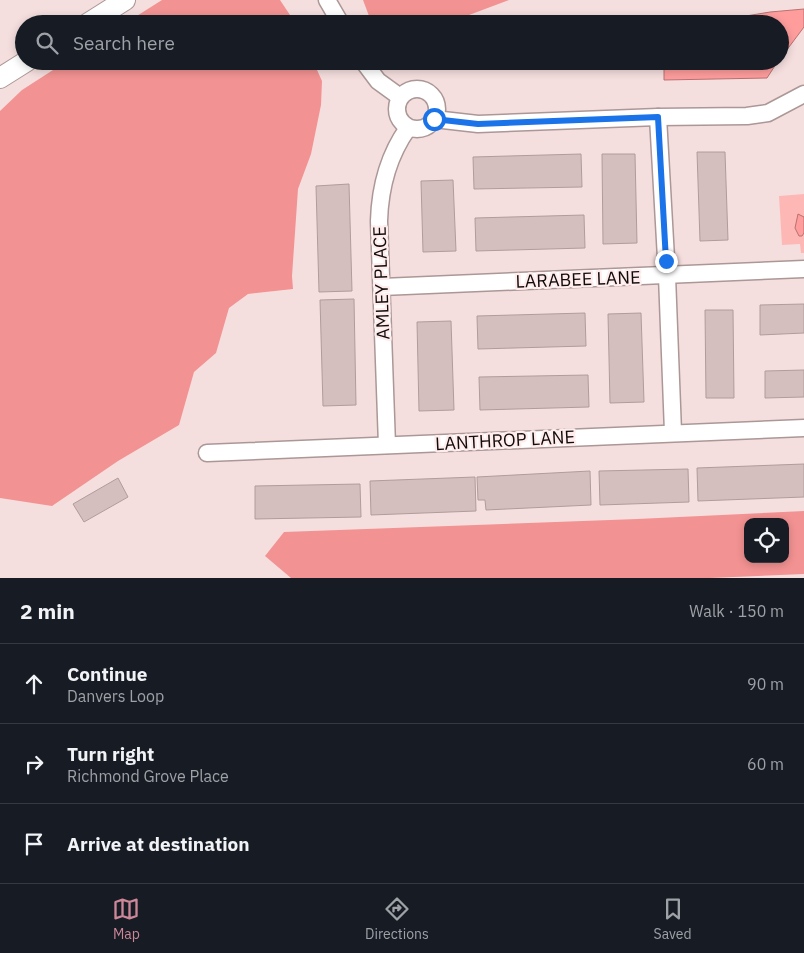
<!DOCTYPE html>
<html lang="en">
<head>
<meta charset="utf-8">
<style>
	body { margin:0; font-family:"IBM Plex Sans",sans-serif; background:#20242c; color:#f1f3f6 }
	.controls { position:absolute; right:15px; bottom:15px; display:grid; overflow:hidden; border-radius:10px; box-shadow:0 2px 8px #0003 }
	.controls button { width:45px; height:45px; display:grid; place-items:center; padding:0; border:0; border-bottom:1px solid #363941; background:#171b24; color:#f1f3f6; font:25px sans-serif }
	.stop { position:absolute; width:15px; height:15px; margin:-11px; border:4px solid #1a73e8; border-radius:50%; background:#fff }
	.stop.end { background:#1a73e8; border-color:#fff; box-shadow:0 1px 5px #0008 }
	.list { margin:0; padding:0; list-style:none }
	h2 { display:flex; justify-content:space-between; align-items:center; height:65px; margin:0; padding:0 20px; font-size:21px }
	h2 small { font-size:16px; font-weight:400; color:#9ea1a6 }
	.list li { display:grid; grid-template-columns:32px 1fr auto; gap:15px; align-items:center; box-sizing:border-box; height:80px; padding:0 20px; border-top:1px solid #363941 }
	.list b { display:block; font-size:19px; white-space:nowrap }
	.list p { margin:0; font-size:16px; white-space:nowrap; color:#9ea1a6 }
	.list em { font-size:16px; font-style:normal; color:#9ea1a6 }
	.icon { flex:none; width:28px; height:28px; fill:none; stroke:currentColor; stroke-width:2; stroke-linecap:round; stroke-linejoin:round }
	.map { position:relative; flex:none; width:804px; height:578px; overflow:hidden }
	.search { position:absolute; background:#171b24; box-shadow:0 2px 8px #0003; left:15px; right:15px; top:15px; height:55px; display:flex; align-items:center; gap:12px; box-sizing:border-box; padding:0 18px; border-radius:28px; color:#9ea1a6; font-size:19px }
	.sheet { height:305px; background:#171b24 }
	nav { display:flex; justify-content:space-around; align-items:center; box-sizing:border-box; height:70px; border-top:1px solid #363941; background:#171b24; font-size:14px; color:#9ea1a6 }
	nav a { display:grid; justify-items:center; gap:2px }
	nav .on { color:#cd8799 }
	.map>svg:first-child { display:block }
	.green { fill:#fdb8b6 }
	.forest { fill:#f39292; fill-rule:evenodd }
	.water { fill:#ff9d9d; stroke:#b87171 }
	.building { fill:#d4bfbe; stroke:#b09c9b }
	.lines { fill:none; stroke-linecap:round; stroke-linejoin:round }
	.minor-casing { stroke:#ab9796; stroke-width:19 }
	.major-casing { stroke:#ab9796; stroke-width:22 }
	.minor { stroke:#fff; stroke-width:16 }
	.major { stroke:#fff; stroke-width:20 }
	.route { stroke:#1a73e8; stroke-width:6 }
	.labels { text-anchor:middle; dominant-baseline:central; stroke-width:4.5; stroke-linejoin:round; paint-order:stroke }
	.street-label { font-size:18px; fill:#120b0b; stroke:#ffeded }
</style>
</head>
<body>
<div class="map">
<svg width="804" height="578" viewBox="0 0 804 578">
	<rect width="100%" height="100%" fill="#f5dfde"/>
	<polygon class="green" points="804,194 804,253 801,253 800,244 782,245 779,196"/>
	<g class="forest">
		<polygon points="162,0 280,0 296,24 124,24"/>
		<polygon points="363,0 509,0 445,24 372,24"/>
		<polygon points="67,61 313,61 322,81 321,105 311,154 298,189 292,276 293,289 248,294 229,308 216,353 194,372 179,425 118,461 52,506 0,498 0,111 22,90"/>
		<path d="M 804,511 L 804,574 L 710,578 L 291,578 L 265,556 L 284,532 L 637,519 ZM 748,522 L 785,522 L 785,559 L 748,559 Z"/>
	</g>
	<g class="water">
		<polygon points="804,9 804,27 780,59 780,24 698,24 770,12"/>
		<polygon points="664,61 778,61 767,78 664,80"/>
		<polygon points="798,214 804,217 804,233 802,236 799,236 795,228"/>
	</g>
	<g class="building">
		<polygon points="697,152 725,152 728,240 700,241"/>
		<polygon points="581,154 582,187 474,189 473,157"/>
		<polygon points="602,154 635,154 637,243 603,244"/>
		<polygon points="453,180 456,251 423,252 421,181"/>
		<polygon points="349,184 352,291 319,292 316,186"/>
		<polygon points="584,215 585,248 476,251 475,218"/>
		<polygon points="354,299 356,405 323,406 320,300"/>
		<polygon points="804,304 804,333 760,335 760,305"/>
		<polygon points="705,310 733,310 734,398 706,398"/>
		<polygon points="585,313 586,346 478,349 477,316"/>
		<polygon points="641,313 644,402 610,403 608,314"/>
		<polygon points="451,321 454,410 419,411 417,322"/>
		<polygon points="804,370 804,397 765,398 765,371"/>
		<polygon points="588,375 589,407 480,410 479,377"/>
		<polygon points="804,464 804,497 698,501 697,468"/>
		<polygon points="688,469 689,502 600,505 599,471"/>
		<polygon points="590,471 591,505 486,510 485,500 478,500 477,477"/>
		<polygon points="475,477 476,511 371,515 370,481"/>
		<polygon points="118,478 128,497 84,522 73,504"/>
		<polygon points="360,484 361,517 255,519 255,486"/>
	</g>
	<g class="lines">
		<defs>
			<g id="minor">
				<polyline points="327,0 341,24"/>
				<polyline points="363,61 378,81 400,97"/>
				<circle cx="417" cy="109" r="20"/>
				<polyline points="658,117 667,276 673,432"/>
				<polyline points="434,119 478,124 658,117 747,116 768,113 804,94"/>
				<polyline points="382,287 804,269"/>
				<path d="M 387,445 L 379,221 C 380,187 388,156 408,128"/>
				<polyline points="207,453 804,428"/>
			</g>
			<g id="major">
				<polyline points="87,24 125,0"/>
				<polyline points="0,78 27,61"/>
			</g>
		</defs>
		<use href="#minor" class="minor-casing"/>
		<use href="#major" class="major-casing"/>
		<use href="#minor" class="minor"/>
		<use href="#major" class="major"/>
	</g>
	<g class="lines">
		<polyline class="route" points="434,119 478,124 658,117 666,261"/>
	</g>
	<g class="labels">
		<g class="street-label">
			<text transform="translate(578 279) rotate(-2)">LARABEE LANE</text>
			<text transform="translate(381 283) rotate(-92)">AMLEY PLACE</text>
			<text transform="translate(505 440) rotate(-3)">LANTHROP LANE</text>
		</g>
	</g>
</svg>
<div class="controls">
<button><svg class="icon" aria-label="locate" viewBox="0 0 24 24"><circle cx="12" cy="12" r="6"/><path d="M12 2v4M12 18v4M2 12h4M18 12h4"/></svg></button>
</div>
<div class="stop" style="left:434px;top:119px"></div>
<div class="stop end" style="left:666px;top:261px"></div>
<div class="search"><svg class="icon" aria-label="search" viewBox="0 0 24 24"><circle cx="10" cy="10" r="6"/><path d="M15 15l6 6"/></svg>Search here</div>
</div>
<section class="sheet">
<h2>2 min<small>Walk · 150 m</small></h2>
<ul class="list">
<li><svg class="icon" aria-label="ahead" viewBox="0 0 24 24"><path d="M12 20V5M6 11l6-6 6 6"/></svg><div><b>Continue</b><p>Danvers Loop</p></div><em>90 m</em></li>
<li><svg class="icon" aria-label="right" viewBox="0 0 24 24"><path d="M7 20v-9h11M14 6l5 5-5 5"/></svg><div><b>Turn right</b><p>Richmond Grove Place</p></div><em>60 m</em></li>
<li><svg class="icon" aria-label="arrive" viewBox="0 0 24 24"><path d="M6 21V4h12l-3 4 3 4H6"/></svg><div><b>Arrive at destination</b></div></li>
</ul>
</section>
<nav>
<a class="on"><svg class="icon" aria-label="map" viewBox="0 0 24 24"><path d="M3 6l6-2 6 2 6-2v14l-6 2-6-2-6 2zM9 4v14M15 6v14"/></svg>Map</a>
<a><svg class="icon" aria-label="directions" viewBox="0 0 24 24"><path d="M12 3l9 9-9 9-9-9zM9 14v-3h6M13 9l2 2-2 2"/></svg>Directions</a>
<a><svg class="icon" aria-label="saved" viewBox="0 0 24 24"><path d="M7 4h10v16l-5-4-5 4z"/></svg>Saved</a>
</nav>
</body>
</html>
